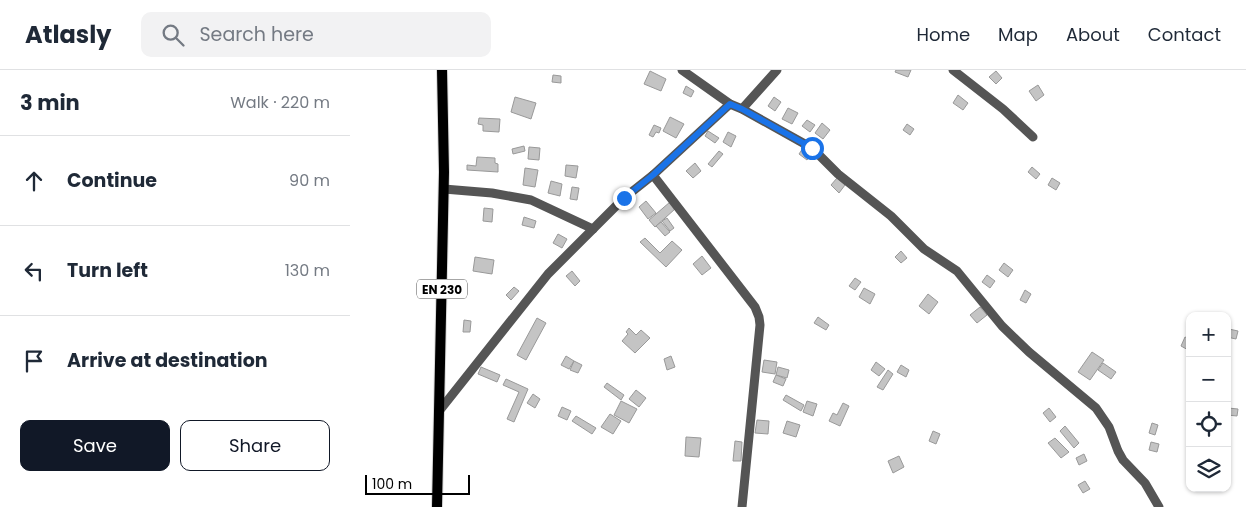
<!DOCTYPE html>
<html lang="en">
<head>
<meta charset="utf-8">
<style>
	body { margin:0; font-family:Poppins,sans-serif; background:#f2f2f3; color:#1f2937 }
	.controls { position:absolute; right:15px; bottom:15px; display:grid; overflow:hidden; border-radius:10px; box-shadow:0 1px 4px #0004 }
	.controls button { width:45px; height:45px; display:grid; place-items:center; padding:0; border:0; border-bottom:1px solid #e0e1e3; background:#fff; color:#1f2937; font:25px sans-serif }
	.scale { position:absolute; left:15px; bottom:12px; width:105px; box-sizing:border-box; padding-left:5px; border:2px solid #000; border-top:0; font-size:14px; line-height:18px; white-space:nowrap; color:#000; -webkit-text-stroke:4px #fff; paint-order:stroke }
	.stop { position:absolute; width:15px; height:15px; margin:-11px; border:4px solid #1a73e8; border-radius:50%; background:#fff }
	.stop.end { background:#1a73e8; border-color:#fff; box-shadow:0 1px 5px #0008 }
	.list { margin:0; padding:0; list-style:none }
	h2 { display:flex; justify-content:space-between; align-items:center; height:65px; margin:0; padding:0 20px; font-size:21px }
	h2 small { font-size:16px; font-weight:400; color:#747a83 }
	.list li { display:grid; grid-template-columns:32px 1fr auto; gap:15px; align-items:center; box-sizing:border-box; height:90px; padding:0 20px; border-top:1px solid #e0e1e3 }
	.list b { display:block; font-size:19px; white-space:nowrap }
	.list em { font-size:16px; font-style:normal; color:#747a83 }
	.actions { display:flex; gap:10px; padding:15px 20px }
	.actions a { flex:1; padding:11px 0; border:1px solid #111827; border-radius:10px; text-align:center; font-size:18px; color:#111827 }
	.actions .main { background:#111827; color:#fff }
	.icon { flex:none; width:28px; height:28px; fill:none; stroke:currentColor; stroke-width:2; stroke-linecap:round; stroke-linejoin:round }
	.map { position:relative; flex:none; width:896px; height:437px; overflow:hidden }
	header { display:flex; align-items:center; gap:30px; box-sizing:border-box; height:70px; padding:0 25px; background:#fff; border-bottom:1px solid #e0e1e3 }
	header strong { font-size:24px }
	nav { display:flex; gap:28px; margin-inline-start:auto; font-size:18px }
	.search { width:350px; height:45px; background:#f2f2f3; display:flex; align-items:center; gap:12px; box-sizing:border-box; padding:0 18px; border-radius:10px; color:#747a83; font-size:19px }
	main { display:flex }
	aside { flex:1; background:#fff }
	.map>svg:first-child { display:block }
	.building { fill:#c4c4c4; stroke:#999 }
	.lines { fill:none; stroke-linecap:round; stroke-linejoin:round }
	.major-casing { stroke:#dbdbdb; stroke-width:12 }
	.minor { stroke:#555; stroke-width:9 }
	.major { stroke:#000; stroke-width:10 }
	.route { stroke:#1a73e8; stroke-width:6 }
	.labels { text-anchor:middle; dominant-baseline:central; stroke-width:4; stroke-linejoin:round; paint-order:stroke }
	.shield { fill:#fff; stroke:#4c4c4c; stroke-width:1 }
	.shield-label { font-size:12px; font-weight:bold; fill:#000 }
</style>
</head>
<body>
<header>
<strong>Atlasly</strong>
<div class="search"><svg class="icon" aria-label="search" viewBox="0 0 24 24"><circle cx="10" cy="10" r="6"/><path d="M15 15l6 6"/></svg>Search here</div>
<nav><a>Home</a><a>Map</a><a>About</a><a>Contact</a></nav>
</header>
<main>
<aside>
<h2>3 min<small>Walk · 220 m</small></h2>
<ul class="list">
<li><svg class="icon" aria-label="ahead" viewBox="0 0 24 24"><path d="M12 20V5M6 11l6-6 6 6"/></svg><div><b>Continue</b></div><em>90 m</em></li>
<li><svg class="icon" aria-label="left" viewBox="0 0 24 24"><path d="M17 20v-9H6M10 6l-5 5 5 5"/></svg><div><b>Turn left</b></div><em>130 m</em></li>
<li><svg class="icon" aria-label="arrive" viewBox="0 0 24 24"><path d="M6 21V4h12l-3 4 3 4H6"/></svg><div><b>Arrive at destination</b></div></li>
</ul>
<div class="actions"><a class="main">Save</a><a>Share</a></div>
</aside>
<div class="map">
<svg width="896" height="437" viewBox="0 0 896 437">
	<rect width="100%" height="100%" fill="#fff"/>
	<g class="building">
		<polygon points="546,0 561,0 558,7 545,2"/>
		<polygon points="300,1 316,9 311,21 294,14"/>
		<polygon points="646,1 652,8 646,14 639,7"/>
		<polygon points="203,5 211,6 211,13 202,12"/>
		<polygon points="688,15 694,25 686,31 679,21"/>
		<polygon points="336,16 344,21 341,27 333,23"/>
		<polygon points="608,25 618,33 613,40 603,33"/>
		<polygon points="165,27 186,33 181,49 161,42"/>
		<polygon points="424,27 431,32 425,41 418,36"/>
		<polygon points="438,38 448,43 442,54 432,49"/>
		<polygon points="320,47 334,54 326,68 313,61"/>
		<polygon points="129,48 150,49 149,62 133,61 133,55 128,54"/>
		<polygon points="457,50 465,55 460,62 452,56"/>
		<polygon points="472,53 480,60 473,69 465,63"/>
		<polygon points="557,54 564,59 560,65 553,60"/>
		<polygon points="304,55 311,58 309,63 306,62 303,67 299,65"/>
		<polygon points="358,61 369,68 365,73 355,66"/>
		<polygon points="378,62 386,66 381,77 373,72"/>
		<polygon points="174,76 175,81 163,84 162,79"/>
		<polygon points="179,77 190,78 189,90 178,89"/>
		<polygon points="453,78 461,84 457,90 449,84"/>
		<polygon points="369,81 373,84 362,97 358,94"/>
		<polygon points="127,87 145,88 145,93 148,94 148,102 117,100 117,95 126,96"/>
		<polygon points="345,93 351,101 343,108 336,101"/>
		<polygon points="216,95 228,96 226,108 215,106"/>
		<polygon points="682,97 690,104 686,109 678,102"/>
		<polygon points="175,98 188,100 185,117 173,115"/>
		<polygon points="487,108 495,115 489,123 481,115"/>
		<polygon points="702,108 710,113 706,120 698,115"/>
		<polygon points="201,111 212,114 210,126 198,123"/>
		<polygon points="222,117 229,118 227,130 220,129"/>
		<polygon points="296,131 306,143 298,149 289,137"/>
		<polygon points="320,132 325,139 305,157 299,150"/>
		<polygon points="134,138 143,139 142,152 133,151"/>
		<polygon points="174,147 186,151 184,158 172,155"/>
		<polygon points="317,148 324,158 320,161 312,151"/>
		<polygon points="311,152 320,162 315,166 306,156"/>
		<polygon points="208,164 217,169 212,178 203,173"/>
		<polygon points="295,168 310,183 322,171 332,180 316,197 290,172"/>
		<polygon points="551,181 557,188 551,193 545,187"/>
		<polygon points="352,186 361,198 352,205 343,194"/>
		<polygon points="125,187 144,190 142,204 123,201"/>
		<polygon points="654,193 663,200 658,207 649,200"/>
		<polygon points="222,201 230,211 225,216 216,206"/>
		<polygon points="637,205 645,211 640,218 632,212"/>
		<polygon points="505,208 511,212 505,220 499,216"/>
		<polygon points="164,217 169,221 161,230 156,225"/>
		<polygon points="514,218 525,224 520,234 509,227"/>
		<polygon points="675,220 681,224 676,233 670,230"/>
		<polygon points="578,224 588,232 579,244 569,236"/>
		<polygon points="630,237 637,245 627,253 620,245"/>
		<polygon points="468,247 479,255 476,260 464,253"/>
		<polygon points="187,248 196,253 176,290 167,285"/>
		<polygon points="114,250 121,251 120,262 113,262"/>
		<polygon points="279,258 286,265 291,260 300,268 285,283 272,271 278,264 276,262"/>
		<polygon points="879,259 888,261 886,269 877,267"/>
		<polygon points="835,267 840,269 840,281 831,276"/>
		<polygon points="742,282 754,290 740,310 728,302"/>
		<polygon points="216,286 224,291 219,299 211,295"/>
		<polygon points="321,286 325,297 317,300 314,289"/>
		<polygon points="414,290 427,292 425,304 412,302"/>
		<polygon points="224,291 232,295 228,303 220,300"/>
		<polygon points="526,292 535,299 529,306 521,300"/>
		<polygon points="753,293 766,302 761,309 748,300"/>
		<polygon points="551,295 559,300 556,307 547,302"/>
		<polygon points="131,297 150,305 147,312 128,304"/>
		<polygon points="428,297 439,300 437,308 426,305"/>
		<polygon points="538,300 543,304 533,320 527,317"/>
		<polygon points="426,305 436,309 433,316 423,312"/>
		<polygon points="156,309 178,319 164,352 157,349 169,322 153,315"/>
		<polygon points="257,313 274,325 271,330 254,317"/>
		<polygon points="286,320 296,328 289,337 279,329"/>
		<polygon points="183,324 190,329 185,338 177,333"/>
		<polygon points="436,325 454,335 451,341 433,330"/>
		<polygon points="271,331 287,339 279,353 264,345"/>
		<polygon points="457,331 467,334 463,346 453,342"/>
		<polygon points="493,333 499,336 490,356 479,351 483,343 487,345"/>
		<polygon points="212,337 221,341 217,350 208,346"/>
		<polygon points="699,338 706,347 700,352 693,343"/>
		<polygon points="878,338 888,339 887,346 877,345"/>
		<polygon points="260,344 271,351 263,364 251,357"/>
		<polygon points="226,346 246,358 242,364 222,351"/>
		<polygon points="407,350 419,351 418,364 405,363"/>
		<polygon points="437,351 450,355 446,367 433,363"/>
		<polygon points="802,353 808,355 805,365 799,363"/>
		<polygon points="715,356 729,373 724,378 710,361"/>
		<polygon points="583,361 590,364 586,374 579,371"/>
		<polygon points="336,367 351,368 349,387 335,386"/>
		<polygon points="705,368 719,382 711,388 698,373"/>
		<polygon points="385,371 392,372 391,391 383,391"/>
		<polygon points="801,372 809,374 807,382 799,380"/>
		<polygon points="734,384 737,391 729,395 726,388"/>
		<polygon points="549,386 554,397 543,403 538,391"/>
		<polygon points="735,411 740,419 733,423 728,415"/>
	</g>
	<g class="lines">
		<defs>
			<polyline id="major" points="87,437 94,102 92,0"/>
		</defs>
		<use href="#major" class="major-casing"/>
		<g class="minor">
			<polyline points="332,0 380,34 392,39 462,78 488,104 541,146 574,179 607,201 652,256 679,282 746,338 759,357 768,381 773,390 795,413 809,437"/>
			<polyline points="603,0 653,39 683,67"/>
			<polyline points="392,39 427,0"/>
			<polyline points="303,105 405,237 409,247 410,255 392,437"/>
			<polyline points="94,119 142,123 181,130 243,159"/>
			<polyline points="90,340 198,204 274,128 303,105 380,34"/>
		</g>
		<use href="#major" class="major"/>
	</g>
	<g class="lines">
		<polyline class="route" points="274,128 303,105 380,34 392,39 462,78"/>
	</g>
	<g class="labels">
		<rect class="shield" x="67" y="209.5" width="50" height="19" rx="4"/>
		<g class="shield-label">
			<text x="92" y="219">EN 230</text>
		</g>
	</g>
</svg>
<div class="controls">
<button>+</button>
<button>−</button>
<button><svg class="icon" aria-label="locate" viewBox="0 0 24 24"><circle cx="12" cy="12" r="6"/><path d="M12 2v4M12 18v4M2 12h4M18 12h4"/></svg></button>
<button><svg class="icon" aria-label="layers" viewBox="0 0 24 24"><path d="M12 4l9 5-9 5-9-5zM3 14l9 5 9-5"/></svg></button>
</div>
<div class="scale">100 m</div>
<div class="stop" style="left:462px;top:78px"></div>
<div class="stop end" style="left:274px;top:128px"></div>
</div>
</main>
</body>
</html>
